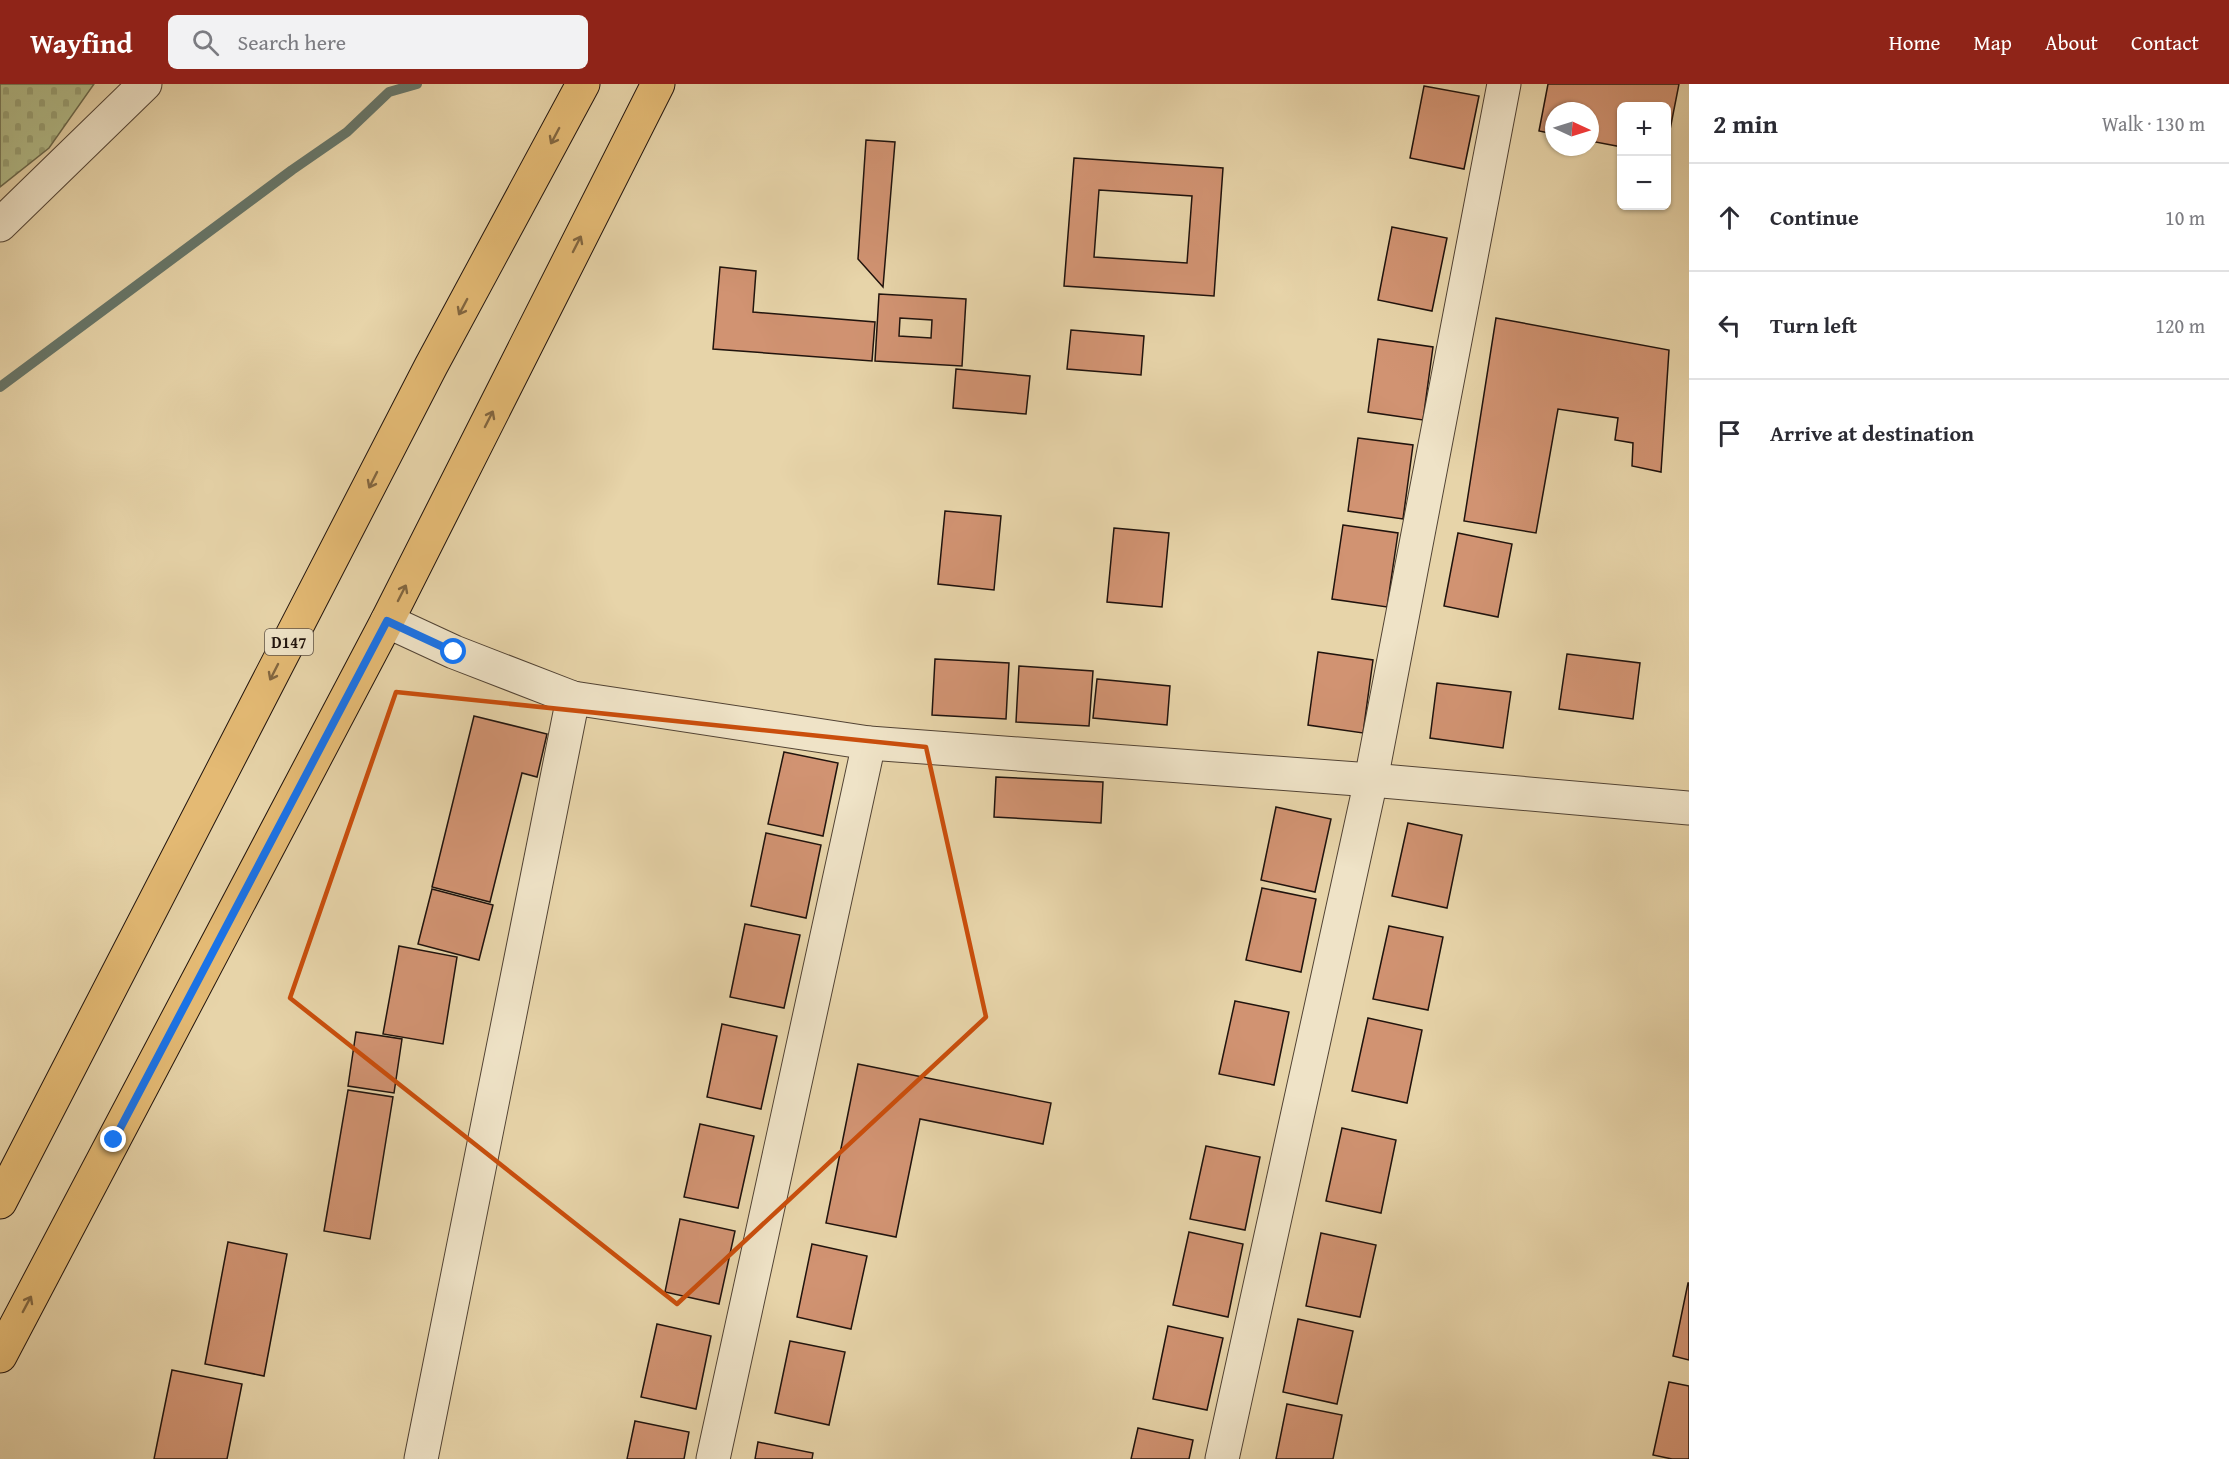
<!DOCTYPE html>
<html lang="en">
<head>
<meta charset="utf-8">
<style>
	body { margin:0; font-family:"Gentium Book Plus",serif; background:#f2f2f3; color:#2b2b33 }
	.controls { position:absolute; right:18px; top:18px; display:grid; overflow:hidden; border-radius:9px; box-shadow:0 2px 4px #0004 }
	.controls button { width:54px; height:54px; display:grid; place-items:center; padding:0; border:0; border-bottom:2px solid #e1e1e2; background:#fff; color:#2b2b33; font:30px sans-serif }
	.compass { position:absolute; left:1545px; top:18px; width:54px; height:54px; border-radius:50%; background:#fff; box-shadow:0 2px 4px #0004; rotate:94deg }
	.stop { position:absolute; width:18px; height:18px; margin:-14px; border:4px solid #1a73e8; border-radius:50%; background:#fff }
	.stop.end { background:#1a73e8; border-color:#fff; box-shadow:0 2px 6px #0008 }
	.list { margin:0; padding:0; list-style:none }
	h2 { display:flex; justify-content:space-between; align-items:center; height:78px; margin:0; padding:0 24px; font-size:26px }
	h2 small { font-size:20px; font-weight:400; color:#7c7c81 }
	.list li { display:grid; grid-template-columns:39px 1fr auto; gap:18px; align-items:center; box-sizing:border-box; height:108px; padding:0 24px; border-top:2px solid #e1e1e2 }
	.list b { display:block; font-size:22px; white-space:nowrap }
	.list em { font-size:20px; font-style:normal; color:#7c7c81 }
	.icon { flex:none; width:33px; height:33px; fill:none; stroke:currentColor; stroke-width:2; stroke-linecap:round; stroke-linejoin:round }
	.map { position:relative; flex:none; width:1689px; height:1375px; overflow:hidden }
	header { display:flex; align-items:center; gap:36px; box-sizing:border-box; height:84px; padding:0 30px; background:#8f2418; color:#fff }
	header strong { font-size:28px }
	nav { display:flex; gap:33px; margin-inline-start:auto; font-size:21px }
	.search { width:420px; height:54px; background:#f2f2f3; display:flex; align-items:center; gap:15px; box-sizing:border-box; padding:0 21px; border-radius:9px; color:#7c7c81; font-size:22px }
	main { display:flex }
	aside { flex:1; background:#fff }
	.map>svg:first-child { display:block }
	.cemetery { fill:url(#cemetery-stones); stroke:#6a684c; stroke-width:1.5 }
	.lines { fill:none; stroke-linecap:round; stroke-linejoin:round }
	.stream { stroke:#677669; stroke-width:10 }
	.building { fill:#d19372; stroke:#20130d; stroke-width:1.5; fill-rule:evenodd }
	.minor-casing { stroke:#524334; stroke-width:35 }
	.major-casing { stroke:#20130d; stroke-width:35 }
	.minor { stroke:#efe3c7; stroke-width:33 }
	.major { stroke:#e4ba74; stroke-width:33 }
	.oneway { stroke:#826640 }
	.route { stroke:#1a73e8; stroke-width:8 }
	.marked { fill:none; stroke:#ca4e0c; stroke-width:4.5; stroke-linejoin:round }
	.labels { text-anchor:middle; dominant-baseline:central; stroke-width:6; stroke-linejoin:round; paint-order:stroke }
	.shield { fill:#efe3c7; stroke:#5e5145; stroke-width:1.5 }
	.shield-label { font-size:16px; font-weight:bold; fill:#20130d }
</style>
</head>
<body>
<header>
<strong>Wayfind</strong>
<div class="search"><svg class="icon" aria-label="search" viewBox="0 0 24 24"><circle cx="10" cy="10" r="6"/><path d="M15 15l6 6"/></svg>Search here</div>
<nav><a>Home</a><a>Map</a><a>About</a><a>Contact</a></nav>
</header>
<main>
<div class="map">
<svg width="1689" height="1375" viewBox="0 0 1689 1375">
	<defs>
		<pattern id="cemetery-stones" width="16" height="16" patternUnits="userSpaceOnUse" patternTransform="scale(1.5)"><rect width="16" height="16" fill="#b3bd8a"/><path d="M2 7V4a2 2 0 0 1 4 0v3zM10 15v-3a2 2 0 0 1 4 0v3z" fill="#9aa276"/></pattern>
	</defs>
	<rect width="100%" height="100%" fill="#e7d4a9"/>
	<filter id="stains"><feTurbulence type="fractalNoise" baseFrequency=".00333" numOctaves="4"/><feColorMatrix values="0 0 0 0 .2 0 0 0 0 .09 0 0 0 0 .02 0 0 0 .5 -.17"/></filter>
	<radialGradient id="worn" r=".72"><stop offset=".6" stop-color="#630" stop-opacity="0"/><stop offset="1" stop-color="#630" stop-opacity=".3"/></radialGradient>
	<polygon class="cemetery" points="0,0 94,0 49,64 0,103"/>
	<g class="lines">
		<polyline class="stream" points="0,303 292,86 347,48 389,8 417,0"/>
	</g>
	<g class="building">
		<polygon points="1548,0 1679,0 1666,66 1666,22 1622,22 1622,63 1590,57 1590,27 1554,27 1554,50 1539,47"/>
		<polygon points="1424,2 1479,12 1464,85 1410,74"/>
		<polygon points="866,56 895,58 883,203 858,175"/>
		<path d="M 1074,74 L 1223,84 L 1214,212 L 1064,202 ZM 1099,106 L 1192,112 L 1187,179 L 1094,173 Z"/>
		<polygon points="1392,143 1447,154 1432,227 1378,216"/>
		<polygon points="720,183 756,187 753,228 875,238 872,277 713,265"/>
		<path d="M 879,210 L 966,215 L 962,282 L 875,277 ZM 900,234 L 932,236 L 931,254 L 899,252 Z"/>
		<polygon points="1496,234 1669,266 1661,388 1632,382 1633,359 1615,356 1618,334 1558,325 1536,449 1464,437"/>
		<polygon points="1071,246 1144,252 1141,291 1067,285"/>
		<polygon points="1378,255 1433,263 1423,336 1368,328"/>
		<polygon points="956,285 1030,292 1026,330 953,324"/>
		<polygon points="1358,354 1413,361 1403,435 1348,427"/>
		<polygon points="945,427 1001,432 994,506 938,500"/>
		<polygon points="1343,441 1398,449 1387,523 1332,515"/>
		<polygon points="1114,444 1169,449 1162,523 1107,518"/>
		<polygon points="1458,449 1512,460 1498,533 1444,522"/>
		<polygon points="1318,568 1373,576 1363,649 1308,641"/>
		<polygon points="1567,570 1640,579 1633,635 1559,625"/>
		<polygon points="935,575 1009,579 1006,635 932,631"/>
		<polygon points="1019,582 1093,587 1089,642 1016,638"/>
		<polygon points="1097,595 1170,602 1167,641 1093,634"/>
		<polygon points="1437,599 1511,608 1503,664 1430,654"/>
		<polygon points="474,632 547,650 537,693 522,689 490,818 432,803"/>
		<polygon points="784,668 838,679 823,752 768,740"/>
		<polygon points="996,693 1103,698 1101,739 994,733"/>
		<polygon points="1276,723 1331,735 1315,808 1261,796"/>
		<polygon points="1408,739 1462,751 1447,824 1392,812"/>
		<polygon points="766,749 821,761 806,834 751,822"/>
		<polygon points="1262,804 1316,815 1301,888 1246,876"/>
		<polygon points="432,805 493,821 479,876 418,860"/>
		<polygon points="745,840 800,851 784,924 730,913"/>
		<polygon points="1389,842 1443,853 1428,926 1373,915"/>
		<polygon points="399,862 457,873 443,960 383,950"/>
		<polygon points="1235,917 1289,928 1274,1001 1219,990"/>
		<polygon points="1368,934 1422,946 1407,1019 1352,1007"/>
		<polygon points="722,940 777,952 761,1025 707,1013"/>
		<polygon points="356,948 402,955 394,1009 348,1002"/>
		<polygon points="858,980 1051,1019 1043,1060 920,1035 896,1153 826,1139"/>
		<polygon points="348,1006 393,1013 370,1155 324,1147"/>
		<polygon points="700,1040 754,1052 738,1124 684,1113"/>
		<polygon points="1342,1044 1396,1056 1381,1129 1326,1117"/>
		<polygon points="1206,1062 1260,1073 1245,1146 1190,1135"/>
		<polygon points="680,1135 735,1147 719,1220 665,1208"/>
		<polygon points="1189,1148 1243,1160 1228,1233 1173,1221"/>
		<polygon points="1321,1149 1376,1161 1360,1233 1306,1222"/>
		<polygon points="228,1158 287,1170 264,1292 205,1280"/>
		<polygon points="812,1160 867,1172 851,1245 797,1233"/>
		<polygon points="1688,1199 1689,1199 1689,1276 1673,1272"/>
		<polygon points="1298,1235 1353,1247 1337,1320 1283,1308"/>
		<polygon points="657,1240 711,1252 696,1325 641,1313"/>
		<polygon points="1168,1242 1223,1254 1207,1326 1153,1315"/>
		<polygon points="790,1257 845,1268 829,1341 775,1329"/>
		<polygon points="172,1286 242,1300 227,1375 154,1375"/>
		<polygon points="1669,1298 1689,1302 1689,1375 1672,1375 1653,1371"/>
		<polygon points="1287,1320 1342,1331 1333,1375 1276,1375"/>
		<polygon points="635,1337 689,1348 684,1375 627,1375"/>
		<polygon points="1138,1344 1193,1356 1189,1375 1131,1375"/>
		<polygon points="758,1358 813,1369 812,1375 755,1375"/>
	</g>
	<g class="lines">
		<defs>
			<g id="minor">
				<polyline points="0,141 145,0"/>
				<polyline points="387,537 454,568 573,614 869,659 1371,696 1689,724"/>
				<polyline points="421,1375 573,614"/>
				<polyline points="713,1375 869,659"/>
				<polyline points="1222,1375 1371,696 1504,0"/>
			</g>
			<g id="major">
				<polyline points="0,1118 431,282 583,0"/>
				<polyline points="0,1272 387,537 658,0"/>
			</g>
		</defs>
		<use href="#minor" class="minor-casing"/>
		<use href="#major" class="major-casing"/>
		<use href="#minor" class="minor"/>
		<use href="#major" class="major"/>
	</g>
	<defs><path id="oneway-shaft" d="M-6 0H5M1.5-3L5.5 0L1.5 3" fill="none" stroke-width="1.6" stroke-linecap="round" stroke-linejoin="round" transform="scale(1.5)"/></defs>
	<g class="oneway">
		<use href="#oneway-shaft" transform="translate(555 52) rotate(118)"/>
		<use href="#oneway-shaft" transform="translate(577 160) rotate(-63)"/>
		<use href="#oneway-shaft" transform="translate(463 223) rotate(118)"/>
		<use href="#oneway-shaft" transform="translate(489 335) rotate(-63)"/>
		<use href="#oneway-shaft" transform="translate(373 396) rotate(117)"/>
		<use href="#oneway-shaft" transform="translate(402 509) rotate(-63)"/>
		<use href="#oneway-shaft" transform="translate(274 588) rotate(117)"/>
		<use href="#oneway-shaft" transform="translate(27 1220) rotate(-62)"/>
	</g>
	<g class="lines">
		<polyline class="route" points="114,1056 387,537 454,568"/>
	</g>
	<path class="marked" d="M 396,608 L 926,663 L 986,933 L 677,1220 L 290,914 Z"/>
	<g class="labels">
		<rect class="shield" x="265" y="545" width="48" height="26" rx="4.5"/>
		<g class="shield-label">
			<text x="289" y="558">D147</text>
		</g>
	</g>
	<rect width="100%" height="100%" filter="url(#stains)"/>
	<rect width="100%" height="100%" fill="url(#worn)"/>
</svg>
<div class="controls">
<button>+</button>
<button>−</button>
</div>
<svg class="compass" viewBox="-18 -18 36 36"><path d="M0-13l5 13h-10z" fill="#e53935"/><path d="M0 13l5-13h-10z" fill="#7c7c81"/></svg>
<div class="stop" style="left:454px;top:568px"></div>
<div class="stop end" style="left:114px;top:1056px"></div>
</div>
<aside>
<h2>2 min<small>Walk · 130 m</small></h2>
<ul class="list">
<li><svg class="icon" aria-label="ahead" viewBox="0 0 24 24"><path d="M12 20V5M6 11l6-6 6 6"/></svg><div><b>Continue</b></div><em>10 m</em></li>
<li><svg class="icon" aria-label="left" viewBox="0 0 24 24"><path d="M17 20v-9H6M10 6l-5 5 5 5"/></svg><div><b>Turn left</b></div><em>120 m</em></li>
<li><svg class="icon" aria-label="arrive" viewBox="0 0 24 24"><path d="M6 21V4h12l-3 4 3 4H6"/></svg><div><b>Arrive at destination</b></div></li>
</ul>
</aside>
</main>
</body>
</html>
